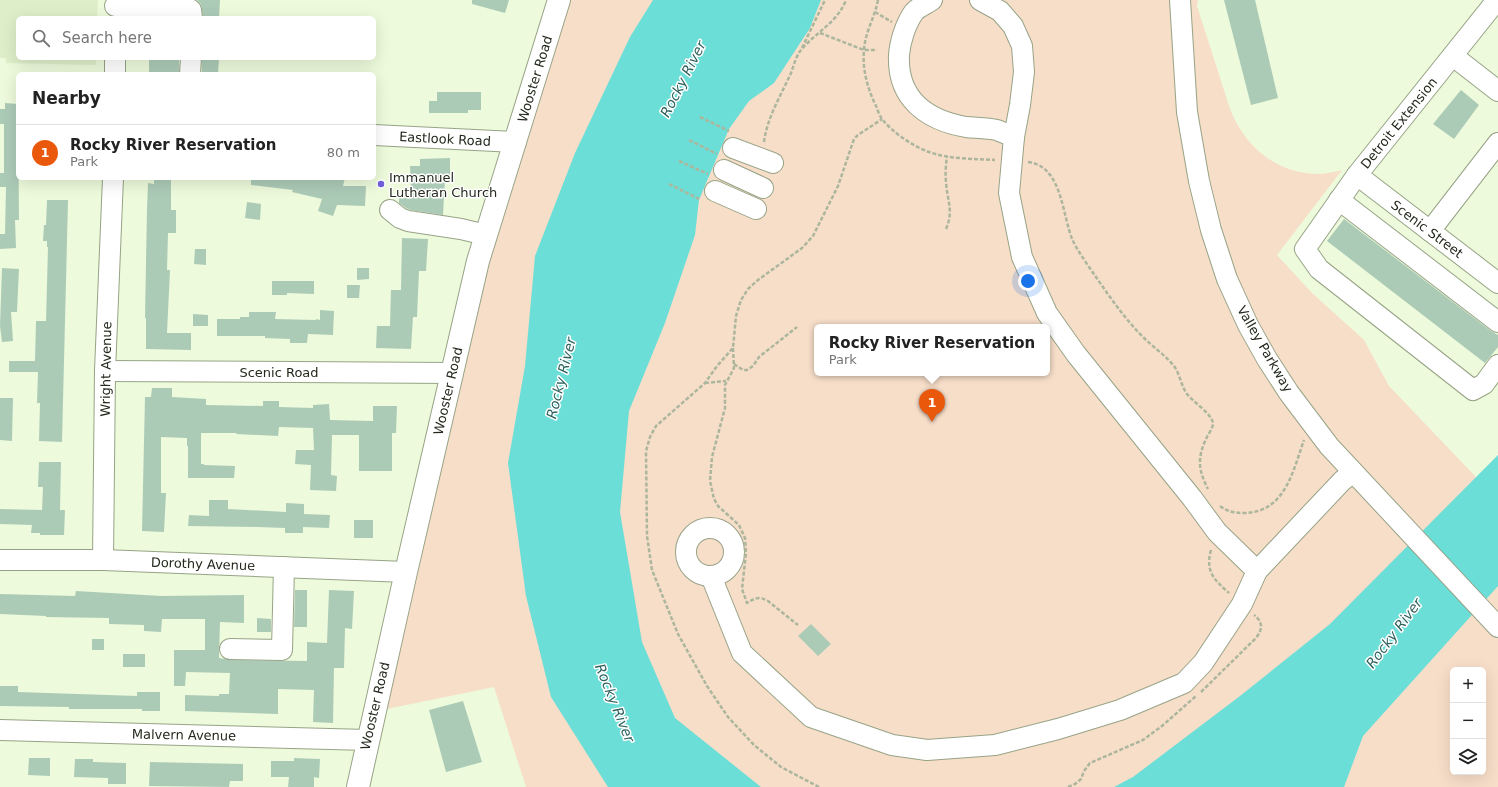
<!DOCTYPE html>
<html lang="en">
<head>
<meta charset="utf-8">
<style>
	body { margin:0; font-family:"DejaVu Sans",sans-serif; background:#f2f2f2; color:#222 }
	.controls { position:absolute; right:12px; bottom:12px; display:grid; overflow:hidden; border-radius:6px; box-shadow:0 4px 16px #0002 }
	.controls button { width:36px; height:36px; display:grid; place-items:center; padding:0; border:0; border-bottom:1px solid #e0e0e0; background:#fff; color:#222; font:20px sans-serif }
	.you { position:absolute; left:1028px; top:281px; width:14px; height:14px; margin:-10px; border:3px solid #fff; border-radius:50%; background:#1a73e8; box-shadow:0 0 0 6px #1a73e833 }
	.badge { display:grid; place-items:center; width:26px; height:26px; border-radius:50%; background:#ea580c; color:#fff; font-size:13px; font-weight:700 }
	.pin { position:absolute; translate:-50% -33px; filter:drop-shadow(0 1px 2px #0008) }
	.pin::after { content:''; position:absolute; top:21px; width:14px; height:12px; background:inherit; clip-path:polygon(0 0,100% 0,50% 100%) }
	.popup { position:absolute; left:814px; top:324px; width:236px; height:52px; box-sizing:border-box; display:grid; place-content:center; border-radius:6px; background:#fff; filter:drop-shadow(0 1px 3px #0005); font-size:13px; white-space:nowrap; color:#767676 }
	.popup b { font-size:15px; color:#222 }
	.popup::after { content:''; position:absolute; left:50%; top:100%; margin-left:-8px; border:8px solid transparent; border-top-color:#fff }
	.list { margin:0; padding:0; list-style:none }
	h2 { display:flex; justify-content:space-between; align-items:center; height:52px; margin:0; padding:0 16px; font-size:17px }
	h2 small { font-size:13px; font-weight:400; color:#767676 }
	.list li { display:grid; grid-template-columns:26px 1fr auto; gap:12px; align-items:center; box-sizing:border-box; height:56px; padding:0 16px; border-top:1px solid #e0e0e0 }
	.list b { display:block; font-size:15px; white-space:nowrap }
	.list p { margin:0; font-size:13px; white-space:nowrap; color:#767676 }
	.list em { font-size:13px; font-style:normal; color:#767676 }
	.icon { flex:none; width:22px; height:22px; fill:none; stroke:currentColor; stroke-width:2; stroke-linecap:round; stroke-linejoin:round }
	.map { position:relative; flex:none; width:1498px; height:787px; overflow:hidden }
	.search { position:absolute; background:#fff; box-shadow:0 4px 16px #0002; left:16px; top:16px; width:360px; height:44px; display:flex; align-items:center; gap:10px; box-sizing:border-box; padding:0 14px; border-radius:6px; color:#767676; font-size:15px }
	.panel { position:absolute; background:#fff; box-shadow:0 4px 16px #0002; left:16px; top:72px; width:360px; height:108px; border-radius:6px }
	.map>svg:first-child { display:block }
	.built { fill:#deeec9 }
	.green { fill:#f7dec9; fill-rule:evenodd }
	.water { fill:#6bded7 }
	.building { fill:#accbb7 }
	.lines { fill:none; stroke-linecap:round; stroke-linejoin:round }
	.minor-casing { stroke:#97a386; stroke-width:22 }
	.major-casing { stroke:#97a386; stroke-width:24 }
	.path { stroke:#acb69d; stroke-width:2.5; stroke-dasharray:4 2; stroke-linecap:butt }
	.minor { stroke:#fff; stroke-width:20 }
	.major { stroke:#fff; stroke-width:22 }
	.poi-dot { fill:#6f60da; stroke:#fff; stroke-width:1.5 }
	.labels { text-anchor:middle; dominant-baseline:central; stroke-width:3; stroke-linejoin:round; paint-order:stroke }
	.street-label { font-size:13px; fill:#24291d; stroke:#fff }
	.poi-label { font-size:13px; fill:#24291d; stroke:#fff; text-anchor:start }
	.water-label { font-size:14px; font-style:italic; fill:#2f615d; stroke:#fff }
</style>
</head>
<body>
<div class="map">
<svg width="1498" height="787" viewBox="0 0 1498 787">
	<rect width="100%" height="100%" fill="#edfadb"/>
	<polygon class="built" points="0,0 98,0 97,18 18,18 18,58 96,58 96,65 6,63 6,58 0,58"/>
	<path class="green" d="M 560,0 L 1198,0 L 1197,6 L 1230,109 C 1245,147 1276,173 1317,174 C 1325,174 1334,172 1342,170 L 1277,255 L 1312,293 L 1364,340 L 1389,386 L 1498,500 L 1498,787 L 526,787 L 494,687 L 382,710 L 425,493 ZM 817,327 L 1047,327 L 1047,373 L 817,373 ZM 1453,670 L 1483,670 L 1483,772 L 1453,772 Z"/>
	<g class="water">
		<polygon points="653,0 821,0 810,28 774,83 749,101 729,129 699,200 695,235 665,323 629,411 620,512 642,642 675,718 761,787 608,787 551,697 526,596 508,463 525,366 535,256 575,153 630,37"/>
		<polygon points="1498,455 1498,586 1363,736 1344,787 1114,787 1133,777 1240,696 1330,624"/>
	</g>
	<g class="building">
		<polygon points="197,0 220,0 219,18 203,18 201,4"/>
		<polygon points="472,0 509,0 505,13 472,4"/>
		<polygon points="1224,0 1255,0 1278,98 1251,105"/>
		<rect x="149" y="58" width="30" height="16"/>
		<polygon points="202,58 219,58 218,74 202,74"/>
		<polygon points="1461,90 1479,105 1454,139 1433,124"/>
		<polygon points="437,92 481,92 481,110 468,110 468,113 429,113 429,101 437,101"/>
		<polygon points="5,103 18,104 19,220 15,220 16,248 0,249 0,234 5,234 6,187 0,187 0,173 4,173 4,124 0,124 0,109 5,109"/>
		<polygon points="450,158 450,178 445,178 443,215 411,210 406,208 399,203 399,194 411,195 410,166 420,166 420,159"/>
		<polygon points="154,178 171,178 171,210 176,210 176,233 168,233 167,270 170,270 167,333 191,333 191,350 146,349 146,318 145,318 147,209 148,183 154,184"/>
		<polygon points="251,178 345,178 343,186 366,186 365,206 337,205 333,216 318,211 322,199 292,192 293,190 251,185"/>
		<polygon points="47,200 68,200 62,442 39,441 40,403 37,403 38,372 9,372 9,361 35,361 36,321 46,321 48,247 47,247 47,241 43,241 44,225 46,225"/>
		<polygon points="247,202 261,204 260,220 245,218"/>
		<polygon points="1344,219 1491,331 1498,335 1498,347 1485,363 1327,241"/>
		<polygon points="402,238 428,239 426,271 419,271 417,317 413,317 411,349 376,348 377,326 390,326 391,290 401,290"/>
		<polygon points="195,249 206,249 206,265 194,264"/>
		<polygon points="2,268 19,269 17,312 11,312 13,341 2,342 0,326"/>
		<polygon points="357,268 369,268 369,279 357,280"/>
		<polygon points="272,281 314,281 314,294 287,293 287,295 272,295"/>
		<polygon points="347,285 360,285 359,298 347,298"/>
		<polygon points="320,310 334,311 333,335 308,334 307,343 290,343 290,339 265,338 265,336 217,336 217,319 240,319 240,317 249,317 249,312 276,312 275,319 316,320 316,319 320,320"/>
		<polygon points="193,314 208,315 208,326 193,326"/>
		<polygon points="152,388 172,388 172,397 206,399 206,405 263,406 263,401 279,401 279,407 313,408 313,405 329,404 330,420 373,421 373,406 397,406 396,433 392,433 392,471 359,471 359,435 332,435 331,475 337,476 336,491 310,490 311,465 295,464 296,450 314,450 313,428 279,427 278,436 236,434 237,433 201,433 201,464 204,464 204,465 235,466 234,478 188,478 188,446 187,446 187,438 161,437 161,493 166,493 164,532 142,531 145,397 151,397"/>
		<polygon points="0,398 13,398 12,441 0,440"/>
		<polygon points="39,462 61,462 60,510 65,510 64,535 40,535 40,533 31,533 32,525 0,524 0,509 42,510 43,487 38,487"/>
		<polygon points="209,500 228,500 228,509 286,512 286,503 304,504 304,514 330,515 329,528 303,527 303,533 285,533 285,528 258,527 188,526 189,515 209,516"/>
		<rect x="354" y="520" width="19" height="18"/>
		<polygon points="295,590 307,590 307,627 294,627"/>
		<polygon points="329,590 354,591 352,629 345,628 344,668 334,668 333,723 313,722 314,690 278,689 278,714 185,711 185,695 219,696 219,694 229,694 230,673 186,672 185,686 174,686 174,650 205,650 205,619 162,619 161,632 144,631 144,625 109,624 109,618 46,617 46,616 0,614 0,594 75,596 76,591 162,596 244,595 244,623 220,622 219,658 230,660 307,661 307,642 327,643"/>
		<polygon points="257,618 271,619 271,632 257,632"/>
		<polygon points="811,624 831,644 818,656 798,636"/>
		<rect x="92" y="639" width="12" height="11"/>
		<rect x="123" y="654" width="22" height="13"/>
		<polygon points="0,686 18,686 18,692 137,696 137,692 160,692 160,711 142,711 142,709 69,709 69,707 0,706"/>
		<polygon points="463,701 482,762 446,772 429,710"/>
		<polygon points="29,758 50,758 50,776 28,775"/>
		<polygon points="294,758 320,759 319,778 314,777 314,787 288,787 289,777 271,777 271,761 294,761"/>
		<polygon points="75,759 93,759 93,762 126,763 126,784 108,784 108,778 74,777"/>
		<polygon points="150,762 243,764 243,781 230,781 229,787 149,786"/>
	</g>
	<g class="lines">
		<defs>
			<g id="minor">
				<path d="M 932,0 C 927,4 918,7 914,12 C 906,23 900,41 899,55 C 897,98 926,120 966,127 C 976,128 987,128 997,130 C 1002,132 1008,135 1014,137"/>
				<polyline points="980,0 1000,11 1013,26 1022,46 1024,72 1020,105 1014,137 1009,193 1022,257 1047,313 1076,354 1192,498 1217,532 1257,571 1342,481 1353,472"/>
				<polyline points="1180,0 1187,112 1199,181 1211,230 1227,279 1248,325 1267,359 1289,393 1329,446 1498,627"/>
				<polyline points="1497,0 1357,175 1305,249 1319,269 1473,390 1484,384 1498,365"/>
				<polyline points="115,6 188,8 191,10 192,18"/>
				<polyline points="1453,56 1498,91"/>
				<polyline points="115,58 115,74"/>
				<polyline points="190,74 191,58"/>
				<polyline points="374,135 516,142"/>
				<polyline points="733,148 773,163"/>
				<polyline points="724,170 763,188"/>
				<polyline points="1357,175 1498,283"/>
				<polyline points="715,191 756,209"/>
				<polyline points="1339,200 1498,322"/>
				<polyline points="390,210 400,218 408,221 461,229 486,235"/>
				<polyline points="1430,231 1498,143"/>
				<polyline points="105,371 453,373"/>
				<circle cx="710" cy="552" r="24"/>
				<polyline points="0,560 103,560 406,572"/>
				<polyline points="103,560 105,371 113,178"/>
				<polyline points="711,576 742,653 811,717 892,745 927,750 995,745 1058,729 1120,710 1184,683 1203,663 1242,604 1257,571"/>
				<polyline points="230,649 282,650 284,567"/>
				<polyline points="0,730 368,740"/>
			</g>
			<polyline id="major" points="358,787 406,572 478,261 559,0"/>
		</defs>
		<use href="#minor" class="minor-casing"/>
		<use href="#major" class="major-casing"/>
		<g class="path">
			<path d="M 878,0 C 875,17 865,32 864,50 C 862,70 868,90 877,108 C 878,112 880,116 882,119 C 892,132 914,147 929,152 C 947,159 976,159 995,160"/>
			<polyline points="875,12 892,22"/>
			<polyline points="820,33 864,50 877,50"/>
			<polyline points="802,48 825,0"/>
			<polyline points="700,117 729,131"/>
			<polyline points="689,140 717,154"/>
			<path d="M 764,142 C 767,118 781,95 791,73 C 794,65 796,56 801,50 C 816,32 837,23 846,0"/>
			<polyline points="679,161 708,174"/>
			<path d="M 1028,162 C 1063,166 1062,217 1073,241 C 1080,255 1090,268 1098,280 C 1112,300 1126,320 1143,337 C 1153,347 1165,355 1174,366 C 1180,374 1181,386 1187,394 C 1192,401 1212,414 1213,423 C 1213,428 1209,433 1207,437 C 1197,457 1198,470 1208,489"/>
			<polyline points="669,184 699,199"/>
			<path d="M 946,229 C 954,211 947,200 946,182 C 945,173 946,164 947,156"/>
			<path d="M 733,348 L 734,368 L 725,385 L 725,408 L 712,457 L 710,481 L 714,499 L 718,506 L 739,525 L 745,538 L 746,553 L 742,589 L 747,603 C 755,598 759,596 768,601 L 798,625"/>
			<polyline points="734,364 743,370 747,370 753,366 759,357 797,327"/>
			<polyline points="705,383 726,381"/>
			<path d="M 1220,506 C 1228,512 1235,513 1245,513 C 1285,512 1293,471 1304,440"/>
			<path d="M 1211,550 C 1205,571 1214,580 1229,593"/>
			<path d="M 1201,692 L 1256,638 C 1263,629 1263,622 1254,615"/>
			<polyline points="819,787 781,767 754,745 728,717 707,686 678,634 652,570 647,536 646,451 650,437 656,426 705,383 717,366 733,348 736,316 741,300 748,289 758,280 802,248 813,236 838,186 854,139 858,135 882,119"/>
			<polyline points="1068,787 1075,784 1081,779 1084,771 1090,763 1143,740 1162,726 1196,696"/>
		</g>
		<use href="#minor" class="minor"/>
		<use href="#major" class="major"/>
	</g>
	<circle class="poi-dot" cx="381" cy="184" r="4"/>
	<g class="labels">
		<g class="street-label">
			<text transform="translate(535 79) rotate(-73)">Wooster Road</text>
			<text transform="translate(1399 123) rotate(-51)">Detroit Extension</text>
			<text transform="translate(445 139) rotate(3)">Eastlook Road</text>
			<text transform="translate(1427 229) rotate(37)">Scenic Street</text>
			<text transform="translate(1265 349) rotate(60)">Valley Parkway</text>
			<text transform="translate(106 369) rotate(-89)">Wright Avenue</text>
			<text x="279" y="372">Scenic Road</text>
			<text transform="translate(448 391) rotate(-77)">Wooster Road</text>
			<text transform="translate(203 564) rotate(2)">Dorothy Avenue</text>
			<text transform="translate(375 706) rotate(-77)">Wooster Road</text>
			<text transform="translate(184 735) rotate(1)">Malvern Avenue</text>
		</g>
		<g class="poi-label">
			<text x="389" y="177">Immanuel<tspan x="389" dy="15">Lutheran Church</tspan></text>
		</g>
		<g class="water-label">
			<text transform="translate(683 79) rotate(-63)">Rocky River</text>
			<text transform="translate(561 378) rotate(-76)">Rocky River</text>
			<text transform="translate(1394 633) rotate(-53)">Rocky River</text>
			<text transform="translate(615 703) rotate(68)">Rocky River</text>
		</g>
	</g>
</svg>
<div class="controls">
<button>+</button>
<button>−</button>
<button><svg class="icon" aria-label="layers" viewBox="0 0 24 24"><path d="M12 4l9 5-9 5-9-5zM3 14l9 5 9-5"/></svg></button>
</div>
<div class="you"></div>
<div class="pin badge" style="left:932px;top:422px">1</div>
<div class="popup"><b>Rocky River Reservation</b>Park</div>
<div class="search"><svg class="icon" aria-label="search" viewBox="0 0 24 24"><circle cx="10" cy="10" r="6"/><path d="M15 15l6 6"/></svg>Search here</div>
<section class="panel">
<h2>Nearby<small></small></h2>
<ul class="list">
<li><span class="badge">1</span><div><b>Rocky River Reservation</b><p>Park</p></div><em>80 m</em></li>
</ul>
</section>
</div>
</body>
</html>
